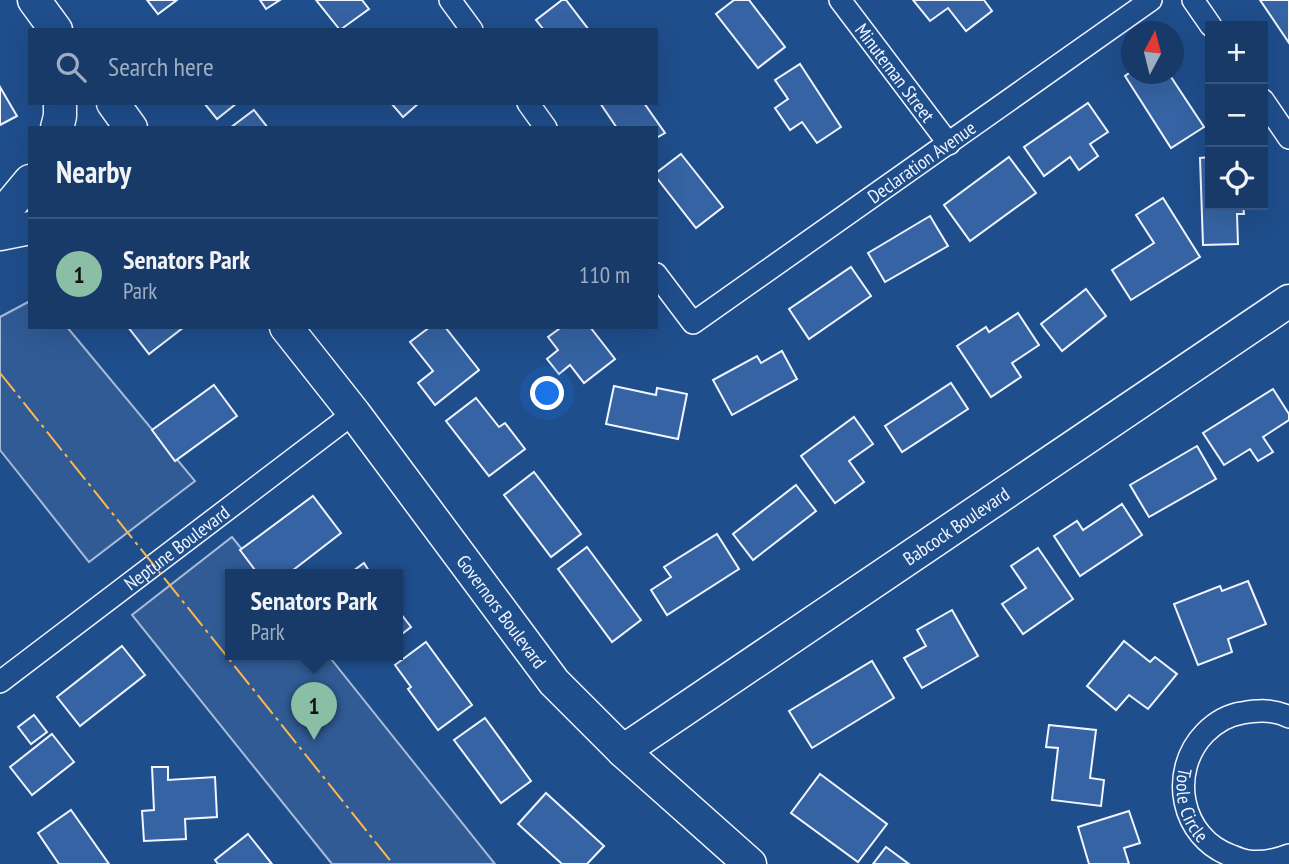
<!DOCTYPE html>
<html lang="en">
<head>
<meta charset="utf-8">
<style>
	body { margin:0; font-family:"PT Sans Narrow",sans-serif; background:#244571; color:#f1f3f6 }
	.controls { position:absolute; right:21px; top:21px; display:grid; overflow:hidden; border-radius:0px; box-shadow:0 7px 28px #0002 }
	.controls button { width:63px; height:63px; display:grid; place-items:center; padding:0; border:0; border-bottom:2px solid #36547d; background:#173a69; color:#f1f3f6; font:35px sans-serif }
	.compass { position:absolute; left:1121px; top:21px; width:63px; height:63px; border-radius:50%; background:#173a69; box-shadow:0 7px 28px #0002; rotate:7deg }
	.you { position:absolute; left:548px; top:394px; width:24px; height:24px; margin:-18px; border:5px solid #fff; border-radius:50%; background:#1a73e8; box-shadow:0 0 0 10px #1a73e833 }
	.badge { display:grid; place-items:center; width:46px; height:46px; border-radius:50%; background:#8abfa5; color:#111; font-size:23px; font-weight:700 }
	.pin { position:absolute; translate:-50% -58px; filter:drop-shadow(0 2px 4px #0008) }
	.pin::after { content:''; position:absolute; top:37px; width:24px; height:21px; background:inherit; clip-path:polygon(0 0,100% 0,50% 100%) }
	.popup { position:absolute; left:225px; top:569px; width:178px; height:91px; box-sizing:border-box; display:grid; place-content:center; border-radius:0px; background:#173a69; filter:drop-shadow(0 2px 5px #0005); font-size:23px; white-space:nowrap; color:#9eadc0 }
	.popup b { font-size:26px; color:#f1f3f6 }
	.popup::after { content:''; position:absolute; left:50%; top:100%; margin-left:-14px; border:14px solid transparent; border-top-color:#173a69 }
	.list { margin:0; padding:0; list-style:none }
	h2 { display:flex; justify-content:space-between; align-items:center; height:91px; margin:0; padding:0 28px; font-size:30px }
	h2 small { font-size:23px; font-weight:400; color:#9eadc0 }
	.list li { display:grid; grid-template-columns:46px 1fr auto; gap:21px; align-items:center; box-sizing:border-box; height:112px; padding:0 28px; border-top:2px solid #36547d }
	.list b { display:block; font-size:26px; white-space:nowrap }
	.list p { margin:0; font-size:23px; white-space:nowrap; color:#9eadc0 }
	.list em { font-size:23px; font-style:normal; color:#9eadc0 }
	.icon { flex:none; width:38px; height:38px; fill:none; stroke:currentColor; stroke-width:2; stroke-linecap:round; stroke-linejoin:round }
	.map { position:relative; flex:none; width:1289px; height:864px; overflow:hidden }
	.search { position:absolute; background:#173a69; box-shadow:0 7px 28px #0002; left:28px; top:28px; width:630px; height:77px; display:flex; align-items:center; gap:18px; box-sizing:border-box; padding:0 24px; border-radius:0px; color:#9eadc0; font-size:26px }
	.panel { position:absolute; background:#173a69; box-shadow:0 7px 28px #0002; left:28px; top:126px; width:630px; height:203px; border-radius:0px }
	.map>svg:first-child { display:block }
	.built { fill:#305b95; stroke:#a8bbd7; stroke-width:2 }
	.building { fill:#3563a3; stroke:#f2f6ff; stroke-width:2 }
	.lines { fill:none; stroke-linecap:round; stroke-linejoin:round }
	.street-casing { stroke:#f2f6ff; stroke-width:24 }
	.secondary-casing { stroke:#f2f6ff; stroke-width:35 }
	.street { stroke:#1f4e8c; stroke-width:21 }
	.secondary { stroke:#1f4e8c; stroke-width:32 }
	.power { stroke:#ffb74d; stroke-width:2; stroke-dasharray:24 5 3.5 5; stroke-linecap:butt }
	.labels { text-anchor:middle; dominant-baseline:central; stroke-width:5; stroke-linejoin:round; paint-order:stroke }
	.street-label { font-size:19px; fill:#f2f6ff; stroke:#1f4e8c }
</style>
</head>
<body>
<div class="map">
<svg width="1289" height="864" viewBox="0 0 1289 864">
	<rect width="100%" height="100%" fill="#1f4e8c"/>
	<g class="built">
		<polygon points="30,301 30,327 67,327 195,481 89,562 0,450 0,317"/>
		<polygon points="232,537 262,574 230,574 230,654 327,654 495,864 332,864 132,615"/>
	</g>
	<g class="building">
		<polygon points="147,0 177,0 158,14"/>
		<polygon points="260,0 280,0 266,9"/>
		<polygon points="316,0 362,0 369,9 340,30"/>
		<polygon points="562,0 566,0 589,30 544,30 536,20"/>
		<polygon points="734,0 749,0 785,47 758,68 716,14"/>
		<polygon points="913,0 984,0 992,11 966,31 948,8 930,21"/>
		<polygon points="1260,0 1289,0 1289,43"/>
		<polygon points="800,64 841,127 817,143 802,122 790,130 775,108 788,99 775,80"/>
		<polygon points="1132,71 1132,74 1169,74 1204,127 1171,148 1125,76"/>
		<polygon points="0,87 17,116 0,125"/>
		<polygon points="204,103 237,103 217,119"/>
		<polygon points="391,103 419,103 403,117"/>
		<polygon points="600,103 644,103 665,133 656,138 656,128 617,128"/>
		<polygon points="1088,103 1108,132 1090,144 1098,156 1079,170 1070,157 1044,176 1024,147"/>
		<polygon points="254,110 268,128 230,128"/>
		<polygon points="681,154 723,207 696,228 656,177 656,173"/>
		<polygon points="1009,157 1036,193 970,241 944,205"/>
		<polygon points="1210,157 1210,205 1243,205 1244,214 1237,214 1238,244 1203,245 1200,158"/>
		<polygon points="1163,198 1200,257 1131,300 1112,270 1154,243 1136,215"/>
		<polygon points="930,216 948,246 885,282 868,253"/>
		<polygon points="851,267 871,296 809,339 789,309"/>
		<polygon points="1086,289 1106,316 1062,351 1041,324"/>
		<polygon points="1018,313 1039,345 1012,363 1021,377 991,397 957,346 986,327 989,332"/>
		<polygon points="128,327 184,327 149,354"/>
		<polygon points="430,327 445,327 479,370 435,405 418,383 433,371 410,342"/>
		<polygon points="558,327 590,327 615,359 584,383 570,365 559,374 547,359 558,350 548,337 559,329"/>
		<polygon points="782,351 797,379 732,415 713,380 757,356 761,363"/>
		<polygon points="951,383 968,409 902,452 885,426"/>
		<polygon points="214,385 237,416 175,461 152,430"/>
		<polygon points="614,386 656,395 657,388 687,394 678,439 606,424"/>
		<polygon points="1273,389 1289,414 1289,420 1263,437 1273,452 1258,461 1250,449 1224,465 1203,433"/>
		<polygon points="476,398 499,427 505,423 525,449 489,476 446,421"/>
		<polygon points="854,417 873,444 849,461 864,482 835,503 801,456"/>
		<polygon points="1197,446 1216,479 1149,517 1130,485"/>
		<polygon points="534,472 581,534 551,557 504,495"/>
		<polygon points="796,485 816,511 753,560 733,534"/>
		<polygon points="313,496 341,533 288,574 258,574 240,550"/>
		<polygon points="1122,504 1142,535 1080,576 1054,536 1077,521 1083,530"/>
		<polygon points="717,534 739,569 667,615 651,590 671,577 664,567"/>
		<polygon points="587,547 641,620 612,642 558,569"/>
		<polygon points="1038,548 1073,599 1023,634 1002,604 1026,588 1011,566"/>
		<polygon points="364,563 371,574 349,574"/>
		<polygon points="1248,581 1266,624 1228,639 1232,652 1198,665 1174,604 1220,586 1222,591"/>
		<polygon points="398,610 411,627 398,637"/>
		<polygon points="952,610 978,656 922,688 904,658 926,646 917,630"/>
		<polygon points="1124,641 1150,662 1155,657 1177,674 1148,709 1129,695 1116,710 1087,686"/>
		<polygon points="426,642 472,705 438,730 408,689 411,687 395,665"/>
		<polygon points="122,646 145,675 80,726 57,697"/>
		<polygon points="872,661 894,698 812,748 789,711"/>
		<polygon points="34,715 47,732 31,744 18,727"/>
		<polygon points="485,718 531,781 501,803 454,740"/>
		<polygon points="1049,725 1096,730 1090,778 1104,780 1101,806 1052,800 1058,748 1046,747"/>
		<polygon points="52,734 74,762 32,795 10,767"/>
		<polygon points="152,767 168,767 168,780 215,777 217,817 185,819 186,839 144,841 142,811 154,810"/>
		<polygon points="820,774 887,824 858,862 791,813"/>
		<polygon points="546,793 604,846 587,864 562,864 518,824"/>
		<polygon points="71,810 109,864 59,864 38,833"/>
		<polygon points="1129,811 1140,843 1124,848 1129,864 1089,864 1078,827"/>
		<polygon points="248,834 272,864 218,864 215,860"/>
		<polygon points="886,847 909,864 873,864"/>
	</g>
	<g class="lines">
		<defs>
			<g id="street">
				<polyline points="450,0 472,30"/>
				<path id="s1" d="M 840,0 L 949,144"/>
				<polyline points="1193,0 1211,26"/>
				<polyline points="1263,100 1289,138"/>
				<polyline points="528,103 546,128"/>
				<path id="s2" d="M 656,274 L 693,323 L 1151,0"/>
				<path id="s3" d="M 0,682 L 354,413"/>
				<path id="s4" d="M 1289,717 C 1274,709 1258,710 1242,713 C 1228,715 1215,723 1205,733 C 1168,771 1180,838 1232,856 C 1237,858 1242,860 1247,861 C 1262,863 1276,860 1289,855"/>
			</g>
			<g id="secondary">
				<polyline points="34,0 56,30"/>
				<polyline points="113,103 131,128"/>
				<polyline points="57,128 60,116 60,103"/>
				<polyline points="0,217 30,181"/>
				<polyline points="0,234 30,228"/>
				<path id="s5" d="M 286,327 L 354,413 L 554,682 L 623,751 L 750,864"/>
				<path id="s6" d="M 623,751 L 1289,301"/>
			</g>
		</defs>
		<use href="#street" class="street-casing"/>
		<use href="#secondary" class="secondary-casing"/>
		<use href="#street" class="street"/>
		<use href="#secondary" class="secondary"/>
		<polyline class="power" points="0,373 393,864"/>
	</g>
	<g class="labels">
		<g class="street-label">
			<text stroke="none"><textPath href="#s1" startOffset="91">Minuteman Street</textPath></text>
			<text stroke="none"><textPath href="#s2" startOffset="341">Declaration Avenue</textPath></text>
			<text stroke="none"><textPath href="#s6" startOffset="402">Babcock Boulevard</textPath></text>
			<text stroke="none"><textPath href="#s3" startOffset="222">Neptune Boulevard</textPath></text>
			<text stroke="none"><textPath href="#s5" startOffset="357">Governors Boulevard</textPath></text>
			<text stroke="none"><textPath href="#s4" startOffset="170">Toole Circle</textPath></text>
		</g>
	</g>
</svg>
<div class="controls">
<button>+</button>
<button>−</button>
<button><svg class="icon" aria-label="locate" viewBox="0 0 24 24"><circle cx="12" cy="12" r="6"/><path d="M12 2v4M12 18v4M2 12h4M18 12h4"/></svg></button>
</div>
<svg class="compass" viewBox="-18 -18 36 36"><path d="M0-13l5 13h-10z" fill="#e53935"/><path d="M0 13l5-13h-10z" fill="#9eadc0"/></svg>
<div class="you"></div>
<div class="pin badge" style="left:314px;top:740px">1</div>
<div class="popup"><b>Senators Park</b>Park</div>
<div class="search"><svg class="icon" aria-label="search" viewBox="0 0 24 24"><circle cx="10" cy="10" r="6"/><path d="M15 15l6 6"/></svg>Search here</div>
<section class="panel">
<h2>Nearby<small></small></h2>
<ul class="list">
<li><span class="badge">1</span><div><b>Senators Park</b><p>Park</p></div><em>110 m</em></li>
</ul>
</section>
</div>
</body>
</html>
